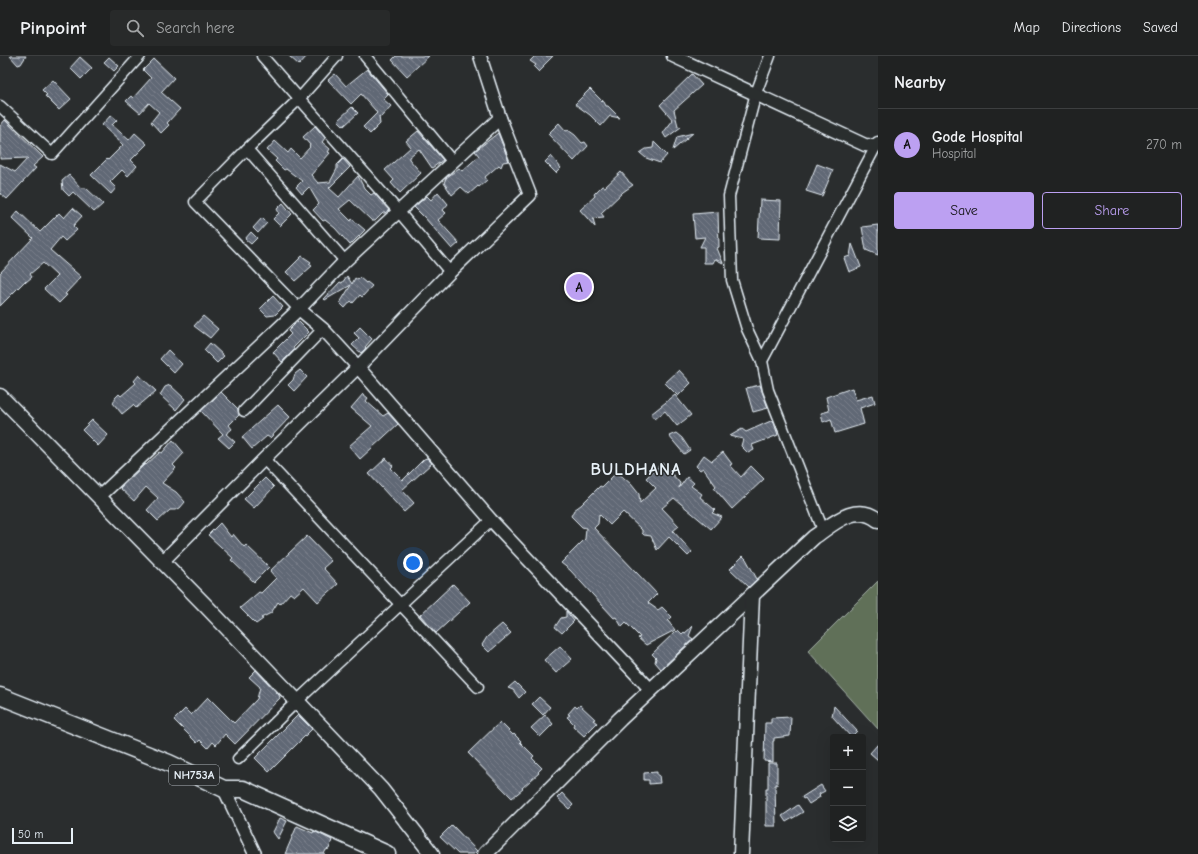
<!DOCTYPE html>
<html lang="en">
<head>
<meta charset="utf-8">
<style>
	body { margin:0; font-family:"Comic Neue",sans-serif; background:#282a2a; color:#f1f3f6 }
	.controls { position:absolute; right:12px; bottom:12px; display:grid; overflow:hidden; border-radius:4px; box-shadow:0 4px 16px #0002 }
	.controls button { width:36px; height:36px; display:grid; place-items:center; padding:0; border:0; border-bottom:1px solid #3d3f40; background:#202222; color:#f1f3f6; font:20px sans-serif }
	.scale { position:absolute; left:12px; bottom:10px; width:61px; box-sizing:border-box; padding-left:4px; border:2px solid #e8f1f8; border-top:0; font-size:11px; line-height:14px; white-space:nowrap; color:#e8f1f8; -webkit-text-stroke:3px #2a2d2e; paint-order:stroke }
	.you { position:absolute; left:413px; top:507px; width:14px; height:14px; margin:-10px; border:3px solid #fff; border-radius:50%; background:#1a73e8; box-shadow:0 0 0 6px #1a73e833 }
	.badge { display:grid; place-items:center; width:26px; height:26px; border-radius:50%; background:#bca0f2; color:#111; font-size:13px; font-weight:700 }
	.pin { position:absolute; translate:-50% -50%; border:2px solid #fff; box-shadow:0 1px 4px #0006 }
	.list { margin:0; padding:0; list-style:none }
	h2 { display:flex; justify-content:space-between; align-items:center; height:52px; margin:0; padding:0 16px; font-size:17px }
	h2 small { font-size:13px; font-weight:400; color:#a2a4a5 }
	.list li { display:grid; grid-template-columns:26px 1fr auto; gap:12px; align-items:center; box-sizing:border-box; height:72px; padding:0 16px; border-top:1px solid #3d3f40 }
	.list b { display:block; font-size:15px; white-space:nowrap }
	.list p { margin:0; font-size:13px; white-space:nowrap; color:#a2a4a5 }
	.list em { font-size:13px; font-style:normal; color:#a2a4a5 }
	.actions { display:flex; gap:8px; padding:12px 16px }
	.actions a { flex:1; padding:9px 0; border:1px solid #bca0f2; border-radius:4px; text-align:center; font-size:14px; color:#bca0f2 }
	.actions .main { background:#bca0f2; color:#111 }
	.icon { flex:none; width:22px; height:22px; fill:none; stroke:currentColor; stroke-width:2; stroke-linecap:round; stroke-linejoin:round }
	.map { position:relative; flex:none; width:878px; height:798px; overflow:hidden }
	header { display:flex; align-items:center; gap:24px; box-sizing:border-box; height:56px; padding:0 20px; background:#202222; border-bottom:1px solid #3d3f40 }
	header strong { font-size:19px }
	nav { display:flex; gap:22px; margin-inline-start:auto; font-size:14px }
	.search { width:280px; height:36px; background:#282a2a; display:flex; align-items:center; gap:10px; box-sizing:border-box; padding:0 14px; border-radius:4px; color:#a2a4a5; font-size:15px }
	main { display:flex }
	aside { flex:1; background:#202222 }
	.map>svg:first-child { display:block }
	.grass { fill:#617058; stroke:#a4b0a8 }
	.building { fill:url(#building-back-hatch); stroke:#e8f1f8 }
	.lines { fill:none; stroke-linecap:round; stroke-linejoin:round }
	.minor-casing { stroke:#e8f1f8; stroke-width:13 }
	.tertiary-casing { stroke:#e8f1f8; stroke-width:15 }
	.secondary-casing { stroke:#e8f1f8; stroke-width:17 }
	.trunk-casing { stroke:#e8f1f8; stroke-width:19 }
	.minor { stroke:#2a2d2e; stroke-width:10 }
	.tertiary { stroke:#2a2d2e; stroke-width:12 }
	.secondary { stroke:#2a2d2e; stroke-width:14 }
	.trunk { stroke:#2a2d2e; stroke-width:16 }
	.labels { text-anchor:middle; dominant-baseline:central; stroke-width:3; stroke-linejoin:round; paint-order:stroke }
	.shield { fill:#2a2d2e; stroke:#afb6bb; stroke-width:1 }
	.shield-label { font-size:12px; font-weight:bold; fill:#e8f1f8 }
	.district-label { font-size:17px; font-weight:bold; letter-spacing:1px; fill:#e8f1f8; stroke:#2a2d2e }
</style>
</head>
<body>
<header>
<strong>Pinpoint</strong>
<div class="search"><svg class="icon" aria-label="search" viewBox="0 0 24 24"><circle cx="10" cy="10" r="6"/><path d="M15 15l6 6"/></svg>Search here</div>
<nav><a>Map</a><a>Directions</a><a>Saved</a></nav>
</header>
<main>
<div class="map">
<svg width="878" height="798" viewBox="0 0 878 798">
	<defs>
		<pattern id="building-back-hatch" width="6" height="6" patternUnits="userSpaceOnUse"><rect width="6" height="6" fill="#616775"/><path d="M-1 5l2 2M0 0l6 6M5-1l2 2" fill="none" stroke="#787d89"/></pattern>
	</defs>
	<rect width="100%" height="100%" fill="#2a2d2e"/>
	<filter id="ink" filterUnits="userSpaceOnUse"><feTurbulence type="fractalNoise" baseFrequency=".025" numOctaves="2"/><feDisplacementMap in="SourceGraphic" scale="8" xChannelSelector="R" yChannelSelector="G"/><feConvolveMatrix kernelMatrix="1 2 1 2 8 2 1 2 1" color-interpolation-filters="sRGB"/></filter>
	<g filter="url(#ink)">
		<polygon class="grass" points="878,525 878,673 808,595"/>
		<g class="building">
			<polygon points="10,0 26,0 21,8 18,9"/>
			<polygon points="289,0 307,0 299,9"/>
			<polygon points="396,0 429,0 407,20 392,4"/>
			<polygon points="535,0 553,0 543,10 544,11 539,16 534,11 536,9 530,5"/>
			<polygon points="80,1 92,12 81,23 70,12"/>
			<polygon points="109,1 119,10 114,15 104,6"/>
			<polygon points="154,3 174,22 161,36 180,53 167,67 169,69 161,77 151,66 159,56 149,47 140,57 126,45 131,40 133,42 151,22 143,14"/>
			<polygon points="367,13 388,38 383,43 391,50 381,61 379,60 380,68 370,78 363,71 377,57 375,54 361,38 351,48 328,24 335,18 346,30"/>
			<polygon points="692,18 702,29 674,54 678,70 681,71 666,82 663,77 673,64 660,49"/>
			<polygon points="53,24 71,43 59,54 45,40 47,39 42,34"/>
			<polygon points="590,33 602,45 603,44 606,50 608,50 620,62 610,60 601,70 590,59 575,48"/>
			<polygon points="352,51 358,57 344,70 338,64"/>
			<polygon points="111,59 117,64 112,69 129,84 135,77 147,88 131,104 137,110 128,120 122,114 110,126 116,132 111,138 91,119 107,103 108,104 123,89 102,69"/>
			<polygon points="5,64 43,101 33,110 36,112 7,143 0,137 0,108 15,116 28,102 0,103 0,70"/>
			<polygon points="559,67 566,75 568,74 575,79 582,87 585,86 588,90 574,105 548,78"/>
			<polygon points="315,70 325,82 322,86 330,93 328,96 330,97 311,119 318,127 330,126 337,113 337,109 343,103 350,111 329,132 339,141 358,120 364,132 371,139 374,137 389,154 385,157 383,157 375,165 372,165 350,144 339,153 351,165 352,163 365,174 350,189 335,172 325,164 323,165 313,154 319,148 309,131 302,138 296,131 302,125 286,113 284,114 275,105 277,103 267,94 275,85 288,97 291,93 300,102 310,91 309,90 310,89 303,81"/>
			<polygon points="418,75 443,104 432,112 419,93 409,101 409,103 421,117 400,137 391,127 394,124 385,114 411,91 406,85"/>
			<polygon points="498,77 509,105 503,106 501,111 499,109 485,121 487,124 479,131 478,130 469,138 461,131 452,139 444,127 446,122 459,112 462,115 479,100 475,95"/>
			<polygon points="693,77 673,94 677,81"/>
			<polygon points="654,86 667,99 660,107 646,102 640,97 646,93 653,92"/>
			<polygon points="551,100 561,112 556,117 545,106"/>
			<polygon points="817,108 833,114 822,140 806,135"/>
			<polygon points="621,116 628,124 628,125 633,129 623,136 601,157 604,161 593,162 595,171 580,154 595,140 594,138 602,130 605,131"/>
			<polygon points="69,119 81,132 86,132 103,148 94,156 73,136 69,140 63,134 62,125"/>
			<polygon points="438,136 448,148 443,154 446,157 438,164 459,187 452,193 425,162 414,151 427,140 431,144"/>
			<polygon points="760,144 781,145 780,183 758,182"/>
			<polygon points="283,147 292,158 280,170 273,163 279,157 277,153"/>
			<polygon points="73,152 82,160 73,170 77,174 65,185 61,181 50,194 81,221 65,238 67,239 59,247 44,233 57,220 43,207 30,218 32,221 26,226 25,225 0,250 0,217 33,182 12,162 18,155 40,176 59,157 64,162"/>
			<polygon points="718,156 719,191 717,192 723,207 715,203 713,207 704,207 704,191 700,191 705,181 695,182 693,158"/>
			<polygon points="262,162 267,167 258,177 253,172"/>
			<polygon points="878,169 878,199 866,194 862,171"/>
			<polygon points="251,176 257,182 251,188 245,183"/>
			<polygon points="852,188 861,211 849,216 844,202 850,200"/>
			<polygon points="302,200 311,206 309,208 312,210 295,225 286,216"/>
			<polygon points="347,220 352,228 355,222 358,224 360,222 366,227 367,226 372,230 362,241 360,239 353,247 351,245 345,252 340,247 351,229 325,244 324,243 340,226 342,227"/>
			<polygon points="273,240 283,251 275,259 267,260 260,253"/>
			<polygon points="203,260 218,273 210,282 194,270"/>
			<polygon points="298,265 309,276 293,292 294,294 282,306 273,296 291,278 288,275"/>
			<polygon points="360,271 372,283 365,291 366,292 361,297 352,289 359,282 354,277"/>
			<polygon points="210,287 224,300 217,307 204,294"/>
			<polygon points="168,294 182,308 174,317 160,303"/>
			<polygon points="300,314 307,321 294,335 288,329 293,324 295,318"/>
			<polygon points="679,314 691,327 678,340 665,327"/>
			<polygon points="139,319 156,335 136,352 133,349 122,358 113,347 115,344 115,342 119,338 121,340 136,327 134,325"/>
			<polygon points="170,329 185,343 176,354 160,339 165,331"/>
			<polygon points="760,329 768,352 753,356 746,332"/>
			<polygon points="852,332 856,344 873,339 875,347 860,352 864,368 835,377 831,363 823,366 821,357 829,355 826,341"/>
			<polygon points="221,336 238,353 239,359 229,369 232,373 226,378 235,386 229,392 218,382 223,378 201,355"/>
			<polygon points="363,338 368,342 366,345 383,360 388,357 398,368 360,403 349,390 372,370 351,352"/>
			<polygon points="675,339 691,359 677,370 665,355 655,363 651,358"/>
			<polygon points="278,349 290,361 270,382 267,380 252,393 242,381"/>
			<polygon points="92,364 108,379 98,390 82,374"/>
			<polygon points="773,364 778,379 752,389 754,394 748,397 741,390 743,383 730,380 742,373 746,376"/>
			<polygon points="676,377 682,382 690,394 684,398 669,380"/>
			<polygon points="173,384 184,397 173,409 176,412 162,427 176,436 185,446 180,452 175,454 170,454 158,465 147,454 158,442 146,431 134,445 120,432 145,408 146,409 160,396 162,397"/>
			<polygon points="723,396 732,408 730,409 741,421 751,410 764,423 732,453 714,432 716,430 703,412 700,414 696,410 704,399 712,405"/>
			<polygon points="386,402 393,410 391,412 403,424 424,403 427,402 432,407 402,434 414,447 404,456 369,418"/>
			<polygon points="662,407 680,427 679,432 687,421 694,427 691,430 702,438 700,441 715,454 712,457 722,461 711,473 674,442 662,452 679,470 673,475 692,496 688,500 669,481 657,494 651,480 644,479 642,477 642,474 623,456 610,469 599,458 598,468 594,472 657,538 648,547 658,554 662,551 672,561 668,565 675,574 646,589 638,582 640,581 626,567 622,571 616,561 614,562 570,514 561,507 585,483 586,472 582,471 571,460 574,454 581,449 600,430 602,431 617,416 631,428 639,438 640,447 656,432 646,422"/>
			<polygon points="265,422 274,431 254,452 244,443"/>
			<polygon points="220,467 231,481 233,478 244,491 246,489 269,511 254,526 231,504 233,502 208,479"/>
			<polygon points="307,480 331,505 323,512 338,528 318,546 304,531 294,540 290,537 280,548 278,546 271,557 261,562 263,563 256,568 240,552 259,536 261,537 276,522 270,515"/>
			<polygon points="743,500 746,503 757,523 749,531 730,513"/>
			<polygon points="453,528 470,546 436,577 420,559"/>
			<polygon points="566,555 574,565 562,577 555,571 561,562 566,561"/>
			<polygon points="502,568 511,577 489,596 482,589 487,581"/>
			<polygon points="693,570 689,580 693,583 661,613 655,606 656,602 652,598 676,575 677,576 678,574 682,578 684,576 685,577"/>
			<polygon points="560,590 572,603 556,617 544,604"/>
			<polygon points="256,614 279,639 280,642 235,688 225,678 216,689 213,686 208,692 200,684 197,687 174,664 185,653 191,659 208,641 234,667 257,643 260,631 249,621"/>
			<polygon points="515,626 525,636 519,642 513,634 508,632"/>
			<polygon points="539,641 550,651 543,659 532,648"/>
			<polygon points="580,649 595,663 593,664 597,667 584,680 573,670 574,668 567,661 570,659 568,658 575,650 577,652"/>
			<polygon points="834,650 857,675 851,681 832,660"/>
			<polygon points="298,659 312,673 269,716 255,702"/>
			<polygon points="545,659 553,668 540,681 531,672"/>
			<polygon points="791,661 790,680 774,682 774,685 773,685 773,706 764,705 765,667 771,667 771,662"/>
			<polygon points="500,666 513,679 514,678 521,685 520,686 534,700 532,702 542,712 538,716 539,717 522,732 523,733 512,742 468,697"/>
			<polygon points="878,688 878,704 870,697"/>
			<polygon points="768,707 777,707 777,729 775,729 776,770 766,770 766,732 768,732"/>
			<polygon points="657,716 657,719 659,719 660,727 649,728 649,724 644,724 644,717"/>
			<polygon points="821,729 825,735 819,738 820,741 809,748 805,742 803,743 802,741"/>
			<polygon points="562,737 573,749 569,753 557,742"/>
			<polygon points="798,749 803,756 786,766 782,760"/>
			<polygon points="280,762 287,765 278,783 273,776"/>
			<polygon points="452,769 477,795 474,798 458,798 440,781"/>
			<polygon points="297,770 313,777 314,775 332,784 329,793 326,794 324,798 285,798"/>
		</g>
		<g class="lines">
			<defs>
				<g id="minor">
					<polyline points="262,0 399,156 450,216"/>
					<polyline points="365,0 452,105"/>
					<polyline points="0,50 52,98 140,0"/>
					<polyline points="247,93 299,43 337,0"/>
					<polyline points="299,253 195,146 247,93 345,205"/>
					<polyline points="762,305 747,273 732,224 729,140 756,37 770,0"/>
					<polyline points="244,355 323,273"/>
					<polyline points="264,403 478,631"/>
					<polyline points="823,474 768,334 762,305 876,90"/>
					<polyline points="238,703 297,645 491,464"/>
				</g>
				<g id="tertiary">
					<polyline points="673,0 865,89 876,90 878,87"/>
					<polyline points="299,253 323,273 358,311 491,464 651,634"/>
					<polyline points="99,441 299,253 345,205 500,62 480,0"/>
					<polyline points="162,506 264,403 358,311 450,216 530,139 500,62"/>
					<polyline points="224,733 255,798"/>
				</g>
				<g id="secondary">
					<polyline points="0,340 206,550 381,733 432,798"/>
					<path d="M 485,798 L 620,663 L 814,481 C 833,468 855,446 878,464"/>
					<polyline points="741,798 752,539"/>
				</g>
				<polyline id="trunk" points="0,640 169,707 224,733 243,733 387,798"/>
			</defs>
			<use href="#minor" class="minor-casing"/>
			<use href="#tertiary" class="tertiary-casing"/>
			<use href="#secondary" class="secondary-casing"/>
			<use href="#trunk" class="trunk-casing"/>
			<use href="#minor" class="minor"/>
			<use href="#tertiary" class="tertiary"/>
			<use href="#secondary" class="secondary"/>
			<use href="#trunk" class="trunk"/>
		</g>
	</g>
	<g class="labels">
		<rect class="shield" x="169" y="709" width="50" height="20" rx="3"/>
		<g class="shield-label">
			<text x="194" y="719">NH753A</text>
		</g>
		<g class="district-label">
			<text x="636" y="413">BULDHANA</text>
		</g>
	</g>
</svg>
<div class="controls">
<button>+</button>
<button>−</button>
<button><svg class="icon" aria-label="layers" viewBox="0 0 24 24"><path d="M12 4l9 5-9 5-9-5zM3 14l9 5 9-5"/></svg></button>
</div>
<div class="scale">50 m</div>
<div class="you"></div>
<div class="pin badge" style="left:579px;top:231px">A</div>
</div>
<aside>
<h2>Nearby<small></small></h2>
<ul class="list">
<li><span class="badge">A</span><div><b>Gode Hospital</b><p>Hospital</p></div><em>270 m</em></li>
</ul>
<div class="actions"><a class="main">Save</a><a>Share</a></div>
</aside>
</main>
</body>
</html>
